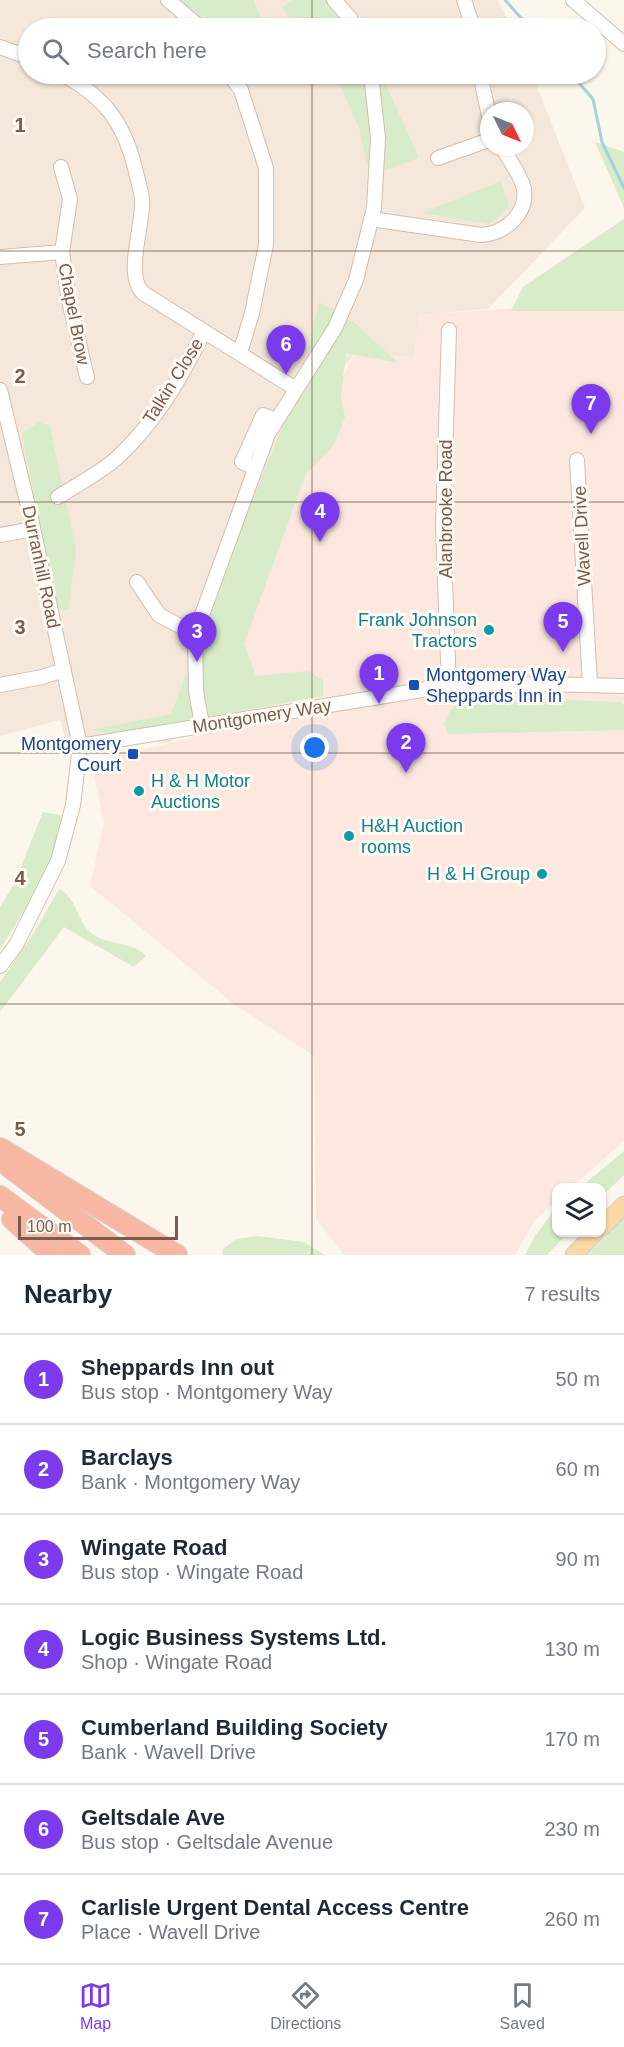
<!DOCTYPE html>
<html lang="en">
<head>
<meta charset="utf-8">
<style>
	body { margin:0; font-family:Arial,sans-serif; background:#f2f2f3; color:#1f2937 }
	.controls { position:absolute; right:18px; bottom:18px; display:grid; overflow:hidden; border-radius:12px; box-shadow:0 2px 4px #0004 }
	.controls button { width:54px; height:54px; display:grid; place-items:center; padding:0; border:0; border-bottom:2px solid #e0e1e3; background:#fff; color:#1f2937; font:30px sans-serif }
	.compass { position:absolute; left:480px; top:102px; width:54px; height:54px; border-radius:50%; background:#fff; box-shadow:0 2px 4px #0004; rotate:133deg }
	.scale { position:absolute; left:18px; bottom:15px; width:160px; box-sizing:border-box; padding-left:6px; border:3px solid #7a5c4d; border-top:0; font-size:16px; line-height:21px; white-space:nowrap; color:#7a5c4d; -webkit-text-stroke:4px #fffaf3; paint-order:stroke }
	.you { position:absolute; left:315px; top:748px; width:21px; height:21px; margin:-15px; border:4px solid #fff; border-radius:50%; background:#1a73e8; box-shadow:0 0 0 9px #1a73e833 }
	.badge { display:grid; place-items:center; width:39px; height:39px; border-radius:50%; background:#7c3aed; color:#fff; font-size:20px; font-weight:700 }
	.pin { position:absolute; translate:-50% -50px; filter:drop-shadow(0 2px 3px #0008) }
	.pin::after { content:''; position:absolute; top:32px; width:21px; height:18px; background:inherit; clip-path:polygon(0 0,100% 0,50% 100%) }
	.list { margin:0; padding:0; list-style:none }
	h2 { display:flex; justify-content:space-between; align-items:center; height:78px; margin:0; padding:0 24px; font-size:26px }
	h2 small { font-size:20px; font-weight:400; color:#747a83 }
	.list li { display:grid; grid-template-columns:39px 1fr auto; gap:18px; align-items:center; box-sizing:border-box; height:90px; padding:0 24px; border-top:2px solid #e0e1e3 }
	.list b { display:block; font-size:22px; white-space:nowrap }
	.list p { margin:0; font-size:20px; white-space:nowrap; color:#747a83 }
	.list em { font-size:20px; font-style:normal; color:#747a83 }
	.icon { flex:none; width:33px; height:33px; fill:none; stroke:currentColor; stroke-width:2; stroke-linecap:round; stroke-linejoin:round }
	.map { position:relative; flex:none; width:624px; height:1255px; overflow:hidden }
	.search { position:absolute; background:#fff; box-shadow:0 2px 4px #0004; left:18px; right:18px; top:18px; height:66px; display:flex; align-items:center; gap:15px; box-sizing:border-box; padding:0 21px; border-radius:33px; color:#747a83; font-size:22px }
	.sheet { height:708px; background:#fff }
	nav { display:flex; justify-content:space-around; align-items:center; box-sizing:border-box; height:84px; border-top:2px solid #e0e1e3; background:#fff; font-size:16px; color:#747a83 }
	nav a { display:grid; justify-items:center; gap:3px }
	nav .on { color:#7c3aed }
	.map>svg:first-child { display:block }
	.residential { fill:#f5e8da; fill-rule:evenodd }
	.commercial { fill:#fde8e0 }
	.green { fill:#d8ecc9 }
	.lines { fill:none; stroke-linecap:round; stroke-linejoin:round }
	.stream { stroke:#a5d3da; stroke-width:3 }
	.minor-casing { stroke:#d1beb0; stroke-width:16 }
	.major-casing { stroke:#dad1cd; stroke-width:19 }
	.highway-casing { stroke:#dad1cd; stroke-width:22 }
	.minor { stroke:#fff; stroke-width:14 }
	.major { stroke:#fbd9a5; stroke-width:16 }
	.highway { stroke:#f7b7a3; stroke-width:20 }
	.grid { fill:none; stroke:#7a5c4d; stroke-width:1.5; stroke-opacity:0.55 }
	.culture-dot { fill:#0f9aa8; stroke:#fffaf3; stroke-width:2 }
	.transit-dot { fill:#1a4fb4; stroke:#fffaf3; stroke-width:2 }
	.labels { text-anchor:middle; dominant-baseline:central; stroke-width:6; stroke-linejoin:round; paint-order:stroke }
	.street-label { font-size:18px; fill:#7a5c4d; stroke:#fffaf3 }
	.culture-label { font-size:18px; fill:#0d838f; stroke:#fffaf3; text-anchor:end }
	.transit-label { font-size:18px; fill:#164399; stroke:#fffaf3; text-anchor:start }
	.grid-label { font-size:20px; text-anchor:middle; font-weight:bold; fill:#7a5c4d; stroke:#fffaf3; stroke-width:6; stroke-linejoin:round; paint-order:stroke }
</style>
</head>
<body>
<div class="map">
<svg width="624" height="1255" viewBox="0 0 624 1255">
	<rect width="100%" height="100%" fill="#fdf6ec"/>
	<path class="residential" d="M 0,0 L 498,0 L 512,28 L 28,28 L 28,74 L 532,74 L 585,208 L 488,309 L 419,315 L 414,357 L 354,354 L 286,445 L 219,595 L 171,743 L 91,738 L 66,740 L 60,720 L 0,736 ZM 489,111 L 525,111 L 525,147 L 489,147 Z"/>
	<polygon class="commercial" points="557,305 624,309 624,1141 572,1187 556,1188 556,1201 535,1220 515,1255 344,1255 316,1219 314,1056 235,1005 90,886 104,823 91,762 191,738 216,683 276,515 354,354 414,357 419,315"/>
	<g class="green">
		<polygon points="180,0 254,0 262,22 257,28 207,28"/>
		<polygon points="293,0 327,0 352,28 296,28 282,7"/>
		<polygon points="335,74 381,74 419,158 388,169 367,166 359,128"/>
		<polygon points="595,142 624,152 624,208"/>
		<polygon points="501,181 509,206 497,219 489,224 422,213"/>
		<polygon points="624,219 624,311 511,311 523,287"/>
		<polygon points="319,302 355,323 398,363 346,353 341,397 345,417 334,445 306,474 244,644 256,676 308,671 323,680 323,696 116,734 90,730 171,714 237,538 302,379"/>
		<polygon points="39,422 50,426 76,549 69,610 56,610 22,433"/>
		<polygon points="540,699 621,702 624,705 624,730 448,734 444,724 450,711 459,703"/>
		<path d="M 43,812 L 60,815 C 68,847 18,921 0,949 L 0,907 L 13,886 Z"/>
		<path d="M 59,889 C 76,896 77,921 91,933 C 108,946 132,941 146,956 L 134,967 L 64,927 L 0,1012 L 0,982 L 32,936 Z"/>
		<polygon points="624,1151 624,1175 602,1196 602,1188 581,1187"/>
		<polygon points="556,1208 556,1232 568,1233 547,1255 525,1255 535,1236"/>
		<polygon points="624,1217 624,1255 588,1255"/>
		<polygon points="258,1236 304,1242 325,1255 222,1255 223,1249 236,1239"/>
	</g>
	<g class="lines">
		<g class="stream">
			<polyline points="505,0 530,28"/>
			<polyline points="571,74 593,99 602,142 624,188"/>
		</g>
		<defs>
			<g id="minor">
				<polyline points="168,0 195,23 199,28"/>
				<polyline points="334,0 350,18 354,28"/>
				<polyline points="464,0 473,28"/>
				<polyline points="573,0 624,44"/>
				<polyline points="0,47 28,57"/>
				<path d="M 62,74 C 105,97 125,124 136,172 C 138,181 141,190 142,199 C 144,225 124,274 143,293 L 296,389"/>
				<polyline points="229,74 241,90 266,168 266,245 252,313 240,353"/>
				<polyline points="480,74 489,116"/>
				<polyline points="438,158 489,140"/>
				<polyline points="61,167 70,199 62,252 69,301 87,377"/>
				<path d="M 371,219 L 481,235 C 504,234 528,214 524,189 C 521,175 509,160 502,147"/>
				<polyline points="0,257 62,252"/>
				<polyline points="449,330 443,525 449,689"/>
				<polyline points="0,390 30,514 80,746 73,805 58,861 16,945 0,966"/>
				<polyline points="577,460 590,684"/>
				<polyline points="255,468 242,462 263,415 276,420"/>
				<path d="M 58,497 C 78,484 102,472 119,456 C 156,421 182,377 204,331"/>
				<polyline points="0,535 33,529"/>
				<polyline points="137,582 159,615 195,634"/>
				<polyline points="0,685 42,677 64,670"/>
				<polyline points="202,725 196,691 195,634 268,434 335,328 356,280 374,208 378,138 371,74"/>
				<polyline points="80,746 428,689 545,684 624,686"/>
			</g>
			<g id="major">
				<polyline points="602,1227 624,1205"/>
				<polyline points="574,1255 596,1232"/>
			</g>
			<g id="highway">
				<polyline points="0,1148 177,1255"/>
				<polyline points="9,1167 125,1255"/>
				<polyline points="0,1196 80,1255"/>
				<polyline points="12,1219 52,1255"/>
			</g>
		</defs>
		<use href="#minor" class="minor-casing"/>
		<use href="#major" class="major-casing"/>
		<use href="#highway" class="highway-casing"/>
		<use href="#minor" class="minor"/>
		<use href="#major" class="major"/>
		<use href="#highway" class="highway"/>
	</g>
	<path class="grid" d="M 312,0 L 312,28M 312,74 L 312,1255M 0,251 L 624,251M 0,502 L 624,502M 0,753 L 624,753M 0,1004 L 624,1004"/>
	<g class="culture-dot">
		<circle cx="489" cy="630" r="6"/>
		<circle cx="139" cy="791" r="6"/>
		<circle cx="349" cy="836" r="6"/>
		<circle cx="542" cy="874" r="6"/>
	</g>
	<g class="transit-dot">
		<rect x="408" y="679" width="12" height="12" rx="3"/>
		<rect x="127" y="748" width="12" height="12" rx="3"/>
	</g>
	<g class="labels">
		<g class="street-label">
			<text transform="translate(74 314) rotate(79)">Chapel Brow</text>
			<text transform="translate(173 381) rotate(-58)">Talkin Close</text>
			<text transform="translate(446 509) rotate(-90)">Alanbrooke Road</text>
			<text transform="translate(582 536) rotate(-93)">Wavell Drive</text>
			<text transform="translate(41 567) rotate(78)">Durranhill Road</text>
			<text transform="translate(262 716) rotate(-9)">Montgomery Way</text>
		</g>
		<g class="culture-label">
			<text x="477" y="620">Frank Johnson<tspan x="477" dy="21">Tractors</tspan></text>
			<text x="151" y="781" text-anchor="start">H &amp; H Motor<tspan x="151" dy="21">Auctions</tspan></text>
			<text x="361" y="826" text-anchor="start">H&amp;H Auction<tspan x="361" dy="21">rooms</tspan></text>
			<text x="530" y="874">H &amp; H Group</text>
		</g>
		<g class="transit-label">
			<text x="426" y="675">Montgomery Way<tspan x="426" dy="21">Sheppards Inn in</tspan></text>
			<text x="121" y="744" text-anchor="end">Montgomery<tspan x="121" dy="21">Court</tspan></text>
		</g>
	</g>
	<g class="grid-label">
		<text x="20" y="132">1</text>
		<text x="20" y="383">2</text>
		<text x="20" y="634">3</text>
		<text x="20" y="885">4</text>
		<text x="20" y="1136">5</text>
	</g>
</svg>
<div class="controls">
<button><svg class="icon" aria-label="layers" viewBox="0 0 24 24"><path d="M12 4l9 5-9 5-9-5zM3 14l9 5 9-5"/></svg></button>
</div>
<svg class="compass" viewBox="-18 -18 36 36"><path d="M0-13l5 13h-10z" fill="#e53935"/><path d="M0 13l5-13h-10z" fill="#747a83"/></svg>
<div class="scale">100 m</div>
<div class="you"></div>
<div class="pin badge" style="left:379px;top:704px">1</div>
<div class="pin badge" style="left:406px;top:773px">2</div>
<div class="pin badge" style="left:197px;top:662px">3</div>
<div class="pin badge" style="left:320px;top:542px">4</div>
<div class="pin badge" style="left:563px;top:652px">5</div>
<div class="pin badge" style="left:286px;top:375px">6</div>
<div class="pin badge" style="left:591px;top:434px">7</div>
<div class="search"><svg class="icon" aria-label="search" viewBox="0 0 24 24"><circle cx="10" cy="10" r="6"/><path d="M15 15l6 6"/></svg>Search here</div>
</div>
<section class="sheet">
<h2>Nearby<small>7 results</small></h2>
<ul class="list">
<li><span class="badge">1</span><div><b>Sheppards Inn out</b><p>Bus stop · Montgomery Way</p></div><em>50 m</em></li>
<li><span class="badge">2</span><div><b>Barclays</b><p>Bank · Montgomery Way</p></div><em>60 m</em></li>
<li><span class="badge">3</span><div><b>Wingate Road</b><p>Bus stop · Wingate Road</p></div><em>90 m</em></li>
<li><span class="badge">4</span><div><b>Logic Business Systems Ltd.</b><p>Shop · Wingate Road</p></div><em>130 m</em></li>
<li><span class="badge">5</span><div><b>Cumberland Building Society</b><p>Bank · Wavell Drive</p></div><em>170 m</em></li>
<li><span class="badge">6</span><div><b>Geltsdale Ave</b><p>Bus stop · Geltsdale Avenue</p></div><em>230 m</em></li>
<li><span class="badge">7</span><div><b>Carlisle Urgent Dental Access Centre</b><p>Place · Wavell Drive</p></div><em>260 m</em></li>
</ul>
</section>
<nav>
<a class="on"><svg class="icon" aria-label="map" viewBox="0 0 24 24"><path d="M3 6l6-2 6 2 6-2v14l-6 2-6-2-6 2zM9 4v14M15 6v14"/></svg>Map</a>
<a><svg class="icon" aria-label="directions" viewBox="0 0 24 24"><path d="M12 3l9 9-9 9-9-9zM9 14v-3h6M13 9l2 2-2 2"/></svg>Directions</a>
<a><svg class="icon" aria-label="saved" viewBox="0 0 24 24"><path d="M7 4h10v16l-5-4-5 4z"/></svg>Saved</a>
</nav>
</body>
</html>
